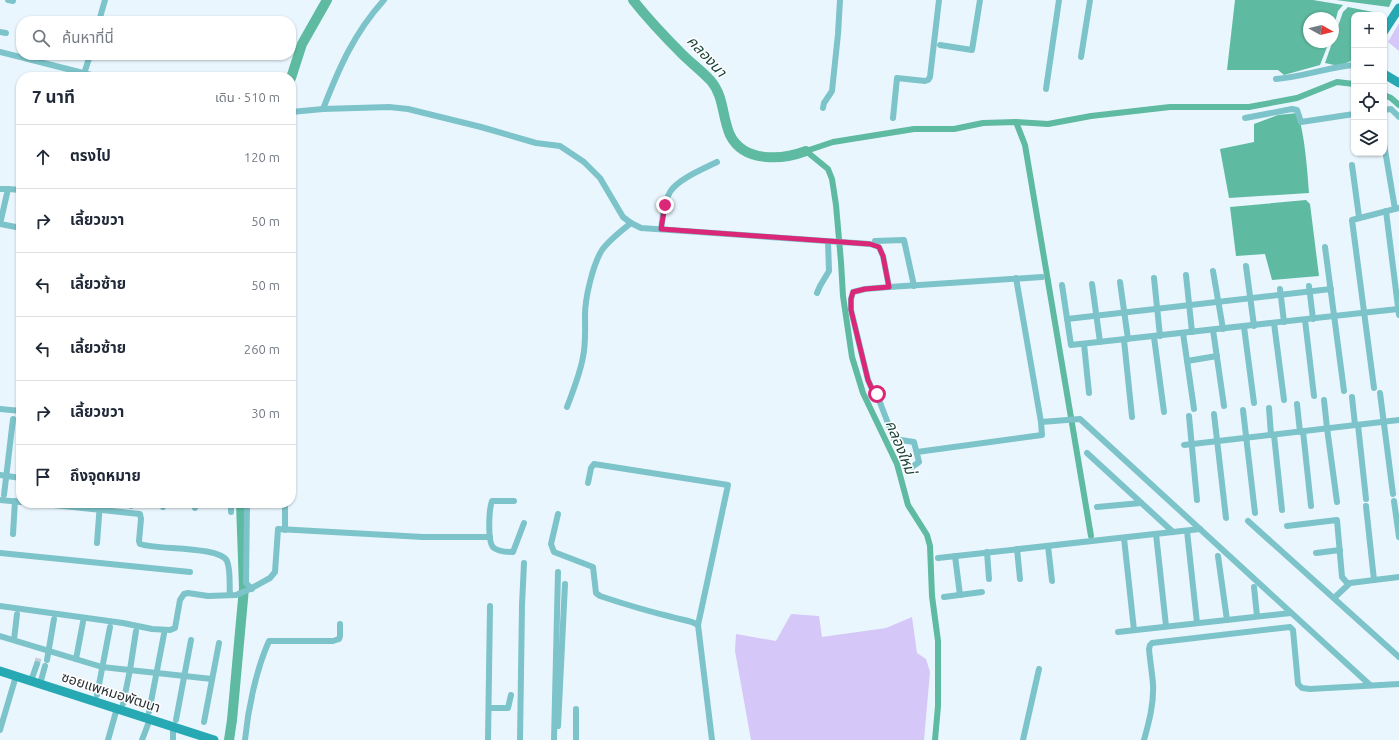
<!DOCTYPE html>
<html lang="th">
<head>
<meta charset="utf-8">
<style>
	body { margin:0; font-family:Ubuntu,"Noto Sans Thai",sans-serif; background:#f2f2f3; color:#1f2937 }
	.controls { position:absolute; right:12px; top:12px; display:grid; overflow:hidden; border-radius:8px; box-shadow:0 1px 3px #0004 }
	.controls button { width:36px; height:36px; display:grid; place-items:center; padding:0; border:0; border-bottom:1px solid #e0e1e3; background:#fff; color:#1f2937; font:20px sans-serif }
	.compass { position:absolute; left:1303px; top:12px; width:36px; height:36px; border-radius:50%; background:#fff; box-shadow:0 1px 3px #0004; rotate:98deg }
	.stop { position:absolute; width:12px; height:12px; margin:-9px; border:3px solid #db2777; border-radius:50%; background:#fff }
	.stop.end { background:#db2777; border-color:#fff; box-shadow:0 1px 4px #0008 }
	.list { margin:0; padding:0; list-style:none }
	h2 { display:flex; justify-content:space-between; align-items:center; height:52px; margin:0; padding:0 16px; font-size:17px }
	h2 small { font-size:13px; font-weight:400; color:#747a83 }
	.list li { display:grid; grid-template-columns:26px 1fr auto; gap:12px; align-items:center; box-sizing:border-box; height:64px; padding:0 16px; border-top:1px solid #e0e1e3 }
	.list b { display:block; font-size:15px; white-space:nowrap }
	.list em { font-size:13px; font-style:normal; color:#747a83 }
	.icon { flex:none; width:22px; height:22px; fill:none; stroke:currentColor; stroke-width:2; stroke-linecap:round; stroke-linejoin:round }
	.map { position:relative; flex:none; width:1399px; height:740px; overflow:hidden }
	.search { position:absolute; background:#fff; box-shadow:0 1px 3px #0004; left:16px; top:16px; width:280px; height:44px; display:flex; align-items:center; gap:10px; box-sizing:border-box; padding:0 14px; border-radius:16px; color:#747a83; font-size:15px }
	.panel { position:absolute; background:#fff; box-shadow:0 1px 3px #0004; left:16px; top:72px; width:280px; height:436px; border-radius:16px }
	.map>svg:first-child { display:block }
	.green { fill:#d5c7f7 }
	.water { fill:#5ebaa0 }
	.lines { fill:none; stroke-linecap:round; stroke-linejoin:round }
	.canal { stroke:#5ebaa0; stroke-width:6 }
	.river { stroke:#5ebaa0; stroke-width:10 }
	.street-tunnel { stroke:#c4ced5; stroke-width:6; stroke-dasharray:6 3; stroke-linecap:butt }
	.street { stroke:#7dc3ca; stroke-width:6 }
	.secondary { stroke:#27a9b4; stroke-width:9 }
	.route { stroke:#db2777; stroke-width:5 }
	.labels { text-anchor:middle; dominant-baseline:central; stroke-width:3; stroke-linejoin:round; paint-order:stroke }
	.street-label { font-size:14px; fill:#2c3033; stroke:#fff }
	.water-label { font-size:15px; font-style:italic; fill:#1b4439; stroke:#fff }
</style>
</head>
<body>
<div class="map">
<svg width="1399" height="740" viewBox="0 0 1399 740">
	<rect width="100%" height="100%" fill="#eaf6fe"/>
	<g class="green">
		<polygon points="1399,23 1399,51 1388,42"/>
		<polygon points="791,614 819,616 822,637 886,628 912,617 917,653 926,659 930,672 924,740 751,740 735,651 736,634 776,641"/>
	</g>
	<g class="water">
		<polygon points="1235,0 1313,0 1343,5 1338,11 1333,30 1333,18 1309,18 1309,42 1329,42 1320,65 1284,75 1278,70 1227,70"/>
		<polygon points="1336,0 1392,0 1389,7"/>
		<polygon points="1348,7 1383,14 1383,15 1354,15 1353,60 1339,66 1325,63 1343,12"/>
		<path d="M 1298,113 C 1305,139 1307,166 1309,193 L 1229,198 L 1220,149 L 1254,142 L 1254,124 L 1278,115 Z"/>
		<polygon points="1306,200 1310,204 1319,276 1272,280 1265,254 1236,256 1230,207"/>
	</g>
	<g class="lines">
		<g class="canal">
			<polyline points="1384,95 1391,98 1399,105"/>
			<polyline points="1016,122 1025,145 1091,536"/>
			<polyline points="935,740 938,706 938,641 932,596 930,546 927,535 908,505 897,464 863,393 852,357 843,296 841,262 836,205 832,179 828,169 806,151 833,142 914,129 954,129 983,123 1016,122 1048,124 1091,116 1170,107 1249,107 1297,98 1337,82 1354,84"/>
		</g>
		<g class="river">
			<path d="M 633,0 C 648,19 665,37 682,54 C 691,63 702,71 711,81 C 724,96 722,117 730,135 C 744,163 782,160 806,151"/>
			<polyline points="291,78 302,44 327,0"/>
			<polyline points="229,740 232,720 244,588 241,503"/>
		</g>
		<polyline class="street-tunnel" points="37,664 39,656"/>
		<g class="street">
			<polyline points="8,0 13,1"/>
			<polyline points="99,21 105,0"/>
			<polyline points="0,32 6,33"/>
			<polyline points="940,45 972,50 980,0"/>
			<polyline points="0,52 99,77"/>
			<polyline points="1081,57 1090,0"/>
			<polyline points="84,74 90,55"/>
			<path d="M 1276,79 C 1303,77 1328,67 1354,65"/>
			<polyline points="1046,89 1059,0"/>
			<polyline points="823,108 824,103 832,91 838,34 840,0"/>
			<path d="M 323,109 C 339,68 354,33 384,0"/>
			<polyline points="1384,110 1391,109 1399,117"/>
			<polyline points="291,112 323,109 389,107 408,109 481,127 536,143 560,146 584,162 600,178 623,217 631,223 641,228 870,244 879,247 883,256 889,287 865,289 853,292 851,299 851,310 868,380 872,389 876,392 894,439 914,442 919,462 912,467"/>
			<polyline points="893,118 897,78 925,81 928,80 930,77 939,0"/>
			<polyline points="1245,118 1292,109 1297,110 1301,122 1354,114"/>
			<polyline points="1384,144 1395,209"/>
			<polyline points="1352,165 1359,217"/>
			<polyline points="0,189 8,189 0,224"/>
			<polyline points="8,189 21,190"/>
			<polyline points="1386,211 1399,315"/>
			<polyline points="0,224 21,228"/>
			<path d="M 661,229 C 663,217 663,203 670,192 C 678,179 703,169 717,162"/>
			<polyline points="875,241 904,240 914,286"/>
			<polyline points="1325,247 1344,391"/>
			<polyline points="1246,266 1254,326"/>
			<polyline points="1213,271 1223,329"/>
			<polyline points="1186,275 1192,332"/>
			<polyline points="1154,278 1160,336"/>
			<polyline points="1120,282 1128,339"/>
			<polyline points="1092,284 1100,342"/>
			<polyline points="1062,285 1071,345 1398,309"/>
			<polyline points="1309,286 1313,319"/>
			<polyline points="889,287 1042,277"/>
			<polyline points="1280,289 1284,322"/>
			<polyline points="817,293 820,286 829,271 828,242"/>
			<polyline points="1067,319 1331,289"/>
			<polyline points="1305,320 1314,396"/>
			<polyline points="1274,323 1284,400"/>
			<polyline points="1244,327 1254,403"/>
			<polyline points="1213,330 1224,406"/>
			<polyline points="1183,333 1194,409"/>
			<polyline points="1154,337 1164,412"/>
			<polyline points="1124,340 1132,417"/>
			<polyline points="1084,344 1089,393"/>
			<polyline points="1187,361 1217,356"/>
			<polyline points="1374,388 1352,220 1399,208"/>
			<polyline points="1380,393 1393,494"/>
			<polyline points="1352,397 1355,425"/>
			<polyline points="1324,400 1327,428 1337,502"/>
			<polyline points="1297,404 1300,432"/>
			<path d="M 567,407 C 573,391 580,374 583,357 C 586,343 585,329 585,315 C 585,298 593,264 602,250 C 609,240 621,231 631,223"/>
			<polyline points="1269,408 1271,435"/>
			<polyline points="0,409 21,411"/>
			<polyline points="1243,410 1255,513"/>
			<polyline points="1214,414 1226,518"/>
			<polyline points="1189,416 1197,500"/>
			<polyline points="1041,422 1080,419 1370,685"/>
			<polyline points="1358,425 1366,499"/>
			<polyline points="1303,431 1311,506"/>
			<polyline points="1274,435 1282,510"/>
			<polyline points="1184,445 1399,420"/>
			<polyline points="917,452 1042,435 1041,422 1016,278"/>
			<polyline points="1087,453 1173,532"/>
			<polyline points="0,475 21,478"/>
			<polyline points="588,483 591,468 594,464 728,485 698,625"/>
			<polyline points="4,495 13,419"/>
			<polyline points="0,500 21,502"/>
			<path d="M 514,501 L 492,501 C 489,509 487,543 494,548 C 499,552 507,552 513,552 L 524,523"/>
			<polyline points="1394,501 1399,537"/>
			<path d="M 34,503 L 140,514 L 141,519 L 139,541 L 140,544 C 157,550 220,546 227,561 C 231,571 229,585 230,595"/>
			<polyline points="247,503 246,583 252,589"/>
			<polyline points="285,503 285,530"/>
			<polyline points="131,506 132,503"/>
			<polyline points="1366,506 1374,580"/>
			<polyline points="163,507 164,503"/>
			<polyline points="1097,507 1141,503"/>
			<polyline points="195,508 196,503"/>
			<polyline points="231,512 231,503"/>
			<path d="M 558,514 L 551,544 L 554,552 L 593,567 L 596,593 L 600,596 C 624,604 647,611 672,617 C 681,620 691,620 698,625 L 712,740"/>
			<polyline points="1248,521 1399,657"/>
			<polyline points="1287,526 1337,520 1342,577 1348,584"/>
			<polyline points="1187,531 1197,623"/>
			<polyline points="13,534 15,501"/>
			<polyline points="1156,534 1166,626"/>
			<polyline points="1124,538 1134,630"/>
			<polyline points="97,543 100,503"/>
			<polyline points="1048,546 1052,581"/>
			<polyline points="1017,549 1020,579"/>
			<polyline points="987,552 989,579"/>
			<polyline points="0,553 190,572"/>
			<polyline points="1316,553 1340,550"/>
			<polyline points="955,556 960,595"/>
			<polyline points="1218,556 1227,620"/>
			<polyline points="938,558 1200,529"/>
			<polyline points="1254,587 1257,616"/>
			<polyline points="944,597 982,592"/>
			<polyline points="1334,598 1350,583 1399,577"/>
			<polyline points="0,606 123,623 152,629 170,630 175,628 180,600 184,594 188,593 208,596 236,595 250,589 270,578 275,572 278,529 423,537 490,537"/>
			<polyline points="1118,632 1291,613"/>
			<polyline points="0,636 102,667 212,679"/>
			<polyline points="14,640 17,614"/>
			<polyline points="76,659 83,622"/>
			<polyline points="47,660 54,619"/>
			<polyline points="31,681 37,664"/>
			<polyline points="40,684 45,666"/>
			<polyline points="97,695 110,627"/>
			<polyline points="123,704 130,670 136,631"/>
			<polyline points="489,708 508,708 511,695"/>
			<polyline points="576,709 576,740"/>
			<polyline points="149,712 164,634"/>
			<polyline points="176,720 191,640"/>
			<polyline points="204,722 219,643"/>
			<polyline points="558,726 565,584"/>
			<polyline points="0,730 16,676"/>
			<polyline points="108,740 117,708"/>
			<polyline points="142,740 150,719"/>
			<polyline points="173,740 173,726"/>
			<path d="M 245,740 C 248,709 256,670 269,641 L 333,641 L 339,639 L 340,636 L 340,624"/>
			<polyline points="488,740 490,606"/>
			<polyline points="520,740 522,605 524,563"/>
			<polyline points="554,740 558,572"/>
			<polyline points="1023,740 1039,669"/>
			<path d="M 1144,740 C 1149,722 1154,704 1153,684 C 1152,672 1150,661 1149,649 L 1150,645 L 1152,643 L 1290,627 L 1293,630 L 1298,684 L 1302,688 L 1310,689 L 1399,684"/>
		</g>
		<g class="secondary">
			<polyline points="1384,31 1399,8"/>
			<polyline points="1384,74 1399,83"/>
			<polyline points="0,671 214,740"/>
		</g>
	</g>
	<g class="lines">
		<polyline class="route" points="665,205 661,229 870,244 879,247 883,256 889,287 865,289 853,292 851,299 851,310 868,380 872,389 877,394"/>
	</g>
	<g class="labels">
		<g class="street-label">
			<text transform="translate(111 692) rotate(18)">ซอยแพหมอพัฒนา</text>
		</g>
		<g class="water-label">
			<text transform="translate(707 56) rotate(47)">คลองนา</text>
			<text transform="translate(901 447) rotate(68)">คลองใหม่</text>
		</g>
	</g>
</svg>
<div class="controls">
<button>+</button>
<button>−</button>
<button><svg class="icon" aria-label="locate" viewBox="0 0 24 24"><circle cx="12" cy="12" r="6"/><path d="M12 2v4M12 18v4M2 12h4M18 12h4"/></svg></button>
<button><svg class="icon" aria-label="layers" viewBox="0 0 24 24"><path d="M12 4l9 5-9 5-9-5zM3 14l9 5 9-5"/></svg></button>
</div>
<svg class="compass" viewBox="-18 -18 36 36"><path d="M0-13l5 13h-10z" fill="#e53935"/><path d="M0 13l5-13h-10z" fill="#747a83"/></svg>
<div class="stop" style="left:877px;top:394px"></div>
<div class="stop end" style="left:665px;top:205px"></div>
<div class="search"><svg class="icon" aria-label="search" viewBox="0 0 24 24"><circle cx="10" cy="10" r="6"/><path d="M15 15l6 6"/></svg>ค้นหาที่นี่</div>
<section class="panel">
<h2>7 นาที<small>เดิน · 510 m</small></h2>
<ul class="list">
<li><svg class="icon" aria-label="ahead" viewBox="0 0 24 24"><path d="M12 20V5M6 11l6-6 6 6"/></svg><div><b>ตรงไป</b></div><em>120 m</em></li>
<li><svg class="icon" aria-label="right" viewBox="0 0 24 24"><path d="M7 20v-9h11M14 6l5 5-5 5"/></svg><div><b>เลี้ยวขวา</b></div><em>50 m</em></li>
<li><svg class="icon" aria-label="left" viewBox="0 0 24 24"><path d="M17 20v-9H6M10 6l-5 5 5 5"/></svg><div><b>เลี้ยวซ้าย</b></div><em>50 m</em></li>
<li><svg class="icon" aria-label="left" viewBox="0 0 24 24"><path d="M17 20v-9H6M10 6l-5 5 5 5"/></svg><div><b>เลี้ยวซ้าย</b></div><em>260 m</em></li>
<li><svg class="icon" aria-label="right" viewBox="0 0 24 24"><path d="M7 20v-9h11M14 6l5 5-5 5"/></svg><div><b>เลี้ยวขวา</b></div><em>30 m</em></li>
<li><svg class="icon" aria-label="arrive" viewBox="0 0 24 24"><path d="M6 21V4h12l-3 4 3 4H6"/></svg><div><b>ถึงจุดหมาย</b></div></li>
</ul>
</section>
</div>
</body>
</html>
